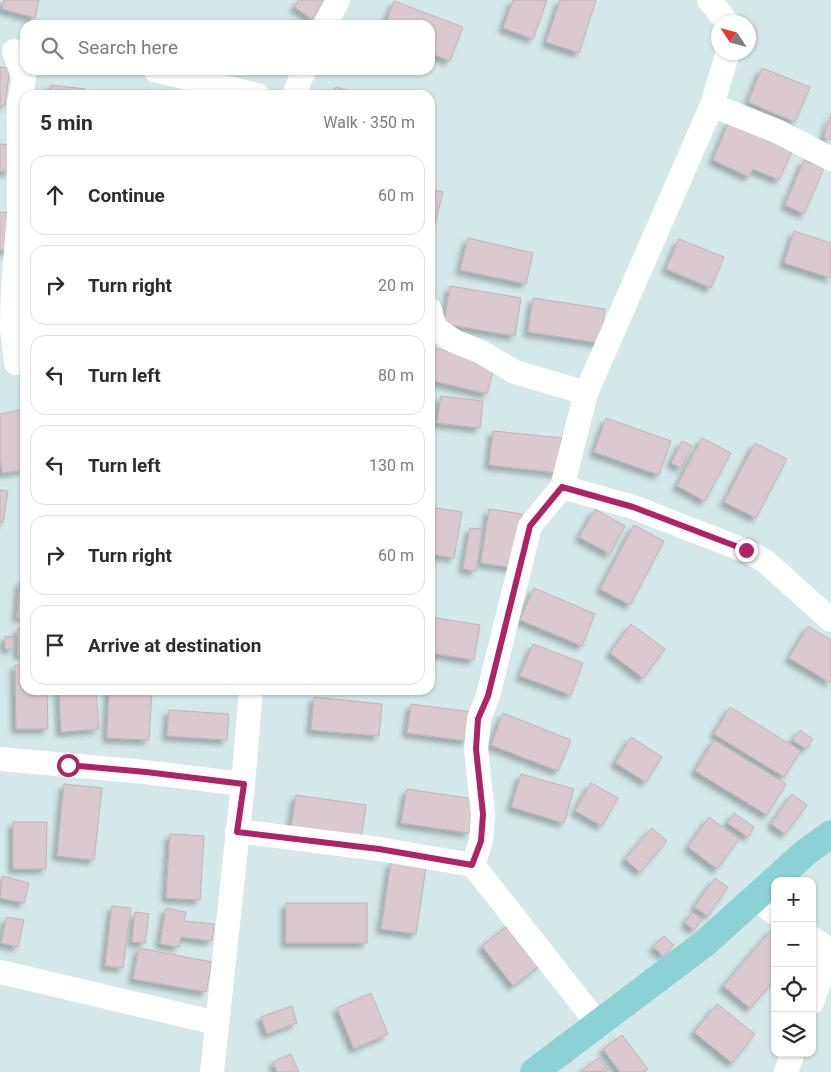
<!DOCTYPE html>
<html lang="en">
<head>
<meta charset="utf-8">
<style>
	body { margin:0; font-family:Roboto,sans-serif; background:#f2f2f3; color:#2b2b33 }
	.controls { position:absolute; right:15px; bottom:15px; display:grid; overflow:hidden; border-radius:10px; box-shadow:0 1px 4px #0004 }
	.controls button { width:45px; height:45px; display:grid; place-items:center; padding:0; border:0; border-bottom:1px solid #e1e1e2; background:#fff; color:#2b2b33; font:25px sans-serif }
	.compass { position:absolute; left:711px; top:15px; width:45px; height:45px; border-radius:50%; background:#fff; box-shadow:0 1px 4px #0004; rotate:306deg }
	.stop { position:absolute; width:15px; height:15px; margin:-11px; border:4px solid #ad2365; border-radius:50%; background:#fff }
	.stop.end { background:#ad2365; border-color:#fff; box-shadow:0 1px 5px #0008 }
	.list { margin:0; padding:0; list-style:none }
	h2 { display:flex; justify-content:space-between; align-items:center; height:65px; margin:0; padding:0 20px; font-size:21px }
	h2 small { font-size:16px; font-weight:400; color:#7c7c81 }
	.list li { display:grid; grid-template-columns:32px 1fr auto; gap:15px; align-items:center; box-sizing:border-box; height:80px; margin:0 10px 10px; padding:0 10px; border:1px solid #e1e1e2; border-radius:15px }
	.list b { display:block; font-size:19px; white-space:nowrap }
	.list em { font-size:16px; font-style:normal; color:#7c7c81 }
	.icon { flex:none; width:28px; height:28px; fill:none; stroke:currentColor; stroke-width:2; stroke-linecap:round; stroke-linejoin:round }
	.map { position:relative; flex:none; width:831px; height:1072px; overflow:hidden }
	.search { position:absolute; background:#fff; box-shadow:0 1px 4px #0004; left:20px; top:20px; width:415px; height:55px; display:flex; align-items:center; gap:12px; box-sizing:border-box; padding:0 18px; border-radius:15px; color:#7c7c81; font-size:19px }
	.panel { position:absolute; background:#fff; box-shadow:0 1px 4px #0004; left:20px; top:90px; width:415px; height:605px; border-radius:15px }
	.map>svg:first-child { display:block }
	.building { fill:#dac9ce; stroke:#c2b2b7; filter:url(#shadow) }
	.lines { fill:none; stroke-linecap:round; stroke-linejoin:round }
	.minor { stroke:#fff; stroke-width:24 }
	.major { stroke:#8cd1d6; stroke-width:28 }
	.route { stroke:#ad2365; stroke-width:6 }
</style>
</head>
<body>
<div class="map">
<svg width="831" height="1072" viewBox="0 0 831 1072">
	<defs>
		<filter id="shadow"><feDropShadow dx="-4.5" dy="4.5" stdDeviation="2.5" flood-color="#0004"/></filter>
	</defs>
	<rect width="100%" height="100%" fill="#d5e8e9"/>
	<g class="building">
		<polygon points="4,0 39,0 35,18 2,9"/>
		<polygon points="299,0 324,0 312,19 294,7"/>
		<polygon points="513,0 547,0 533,39 503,28"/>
		<polygon points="560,0 596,0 579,53 546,42"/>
		<polygon points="394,1 463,27 450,61 430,53 430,25 385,25"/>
		<polygon points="0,67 10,68 5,106 0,106"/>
		<polygon points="762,68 810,87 795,122 748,102"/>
		<polygon points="51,85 85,89 85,95 50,95"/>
		<polygon points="336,87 362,95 333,95"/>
		<polygon points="831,113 831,140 824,138"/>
		<polygon points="729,121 793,149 779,180 753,169 749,177 713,160"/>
		<polygon points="0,144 11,145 9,172 0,171"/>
		<polygon points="804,160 824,168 804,214 785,205"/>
		<polygon points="430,189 443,192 434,227 430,226"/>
		<polygon points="0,212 11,213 9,251 0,250"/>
		<polygon points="794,231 831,243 831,278 784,263"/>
		<polygon points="468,238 533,253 526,284 460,270"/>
		<polygon points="679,239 724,257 711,288 666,269"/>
		<polygon points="450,286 521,298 515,336 444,324"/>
		<polygon points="533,298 605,309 600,343 528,332"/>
		<polygon points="430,347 495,363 487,394 430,380"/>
		<polygon points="441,396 483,401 480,428 437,423"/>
		<polygon points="25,409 25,470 2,473 0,457 0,414"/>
		<polygon points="606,418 671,441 659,475 594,452"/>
		<polygon points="493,431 562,438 558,473 489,465"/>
		<polygon points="702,438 731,453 705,501 677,486"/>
		<polygon points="682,441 692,446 681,468 671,463"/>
		<polygon points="755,443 787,459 756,518 724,502"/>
		<polygon points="0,490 8,491 3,523 0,523"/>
		<polygon points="430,507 462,512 454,558 430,554"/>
		<polygon points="489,509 522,514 514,568 481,563"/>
		<polygon points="595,509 625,526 610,554 579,537"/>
		<polygon points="634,525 664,541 630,605 600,589"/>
		<polygon points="470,528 482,529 476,571 463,569"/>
		<polygon points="20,581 25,581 25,618 17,618"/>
		<polygon points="534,588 595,614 582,646 520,620"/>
		<polygon points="430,617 480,625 474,660 430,653"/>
		<polygon points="631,624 665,649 643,678 610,653"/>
		<polygon points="808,626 831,640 831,683 789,658"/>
		<rect x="18" y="628" width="7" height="27"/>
		<polygon points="5,636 13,637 13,649 5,649"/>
		<polygon points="533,644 583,663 571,695 520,676"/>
		<polygon points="15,665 25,665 25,690 47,690 48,729 16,729"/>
		<polygon points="59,690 96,690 99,729 61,732"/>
		<polygon points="109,690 152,690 149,740 107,738"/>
		<polygon points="314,697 382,704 379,736 311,730"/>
		<polygon points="411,704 471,712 467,741 407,733"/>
		<polygon points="730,707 801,751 784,777 714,734"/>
		<polygon points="169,710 229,714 227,740 167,736"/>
		<polygon points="503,713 571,740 558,771 491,745"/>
		<polygon points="800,730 813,739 806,749 792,740"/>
		<polygon points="631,737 662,757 646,782 615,763"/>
		<polygon points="714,740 786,784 767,815 695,771"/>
		<polygon points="521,774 574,789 564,823 511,807"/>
		<polygon points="591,783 618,798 602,826 575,811"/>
		<polygon points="64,784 102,788 94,860 57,856"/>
		<polygon points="407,789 474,799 469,833 401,823"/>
		<polygon points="792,794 807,805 785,834 771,824"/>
		<polygon points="296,795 366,805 361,838 291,828"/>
		<polygon points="734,813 754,827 748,837 727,823"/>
		<polygon points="709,817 739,839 717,869 688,847"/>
		<polygon points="13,822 47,822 46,869 13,869"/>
		<polygon points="652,828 667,841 640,872 625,859"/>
		<polygon points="170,834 204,836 200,900 166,898"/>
		<polygon points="391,862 426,867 416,934 381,929"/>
		<polygon points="2,876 29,883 24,903 0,898"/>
		<polygon points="715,878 728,887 708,916 694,907"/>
		<rect x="286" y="903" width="81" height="40"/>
		<polygon points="112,906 131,908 123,968 105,966"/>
		<polygon points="166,908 186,912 184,921 214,924 212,941 181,937 179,947 160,944"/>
		<polygon points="135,912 149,914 145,943 132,942"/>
		<polygon points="692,912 702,919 694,930 685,923"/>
		<polygon points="7,917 24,920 18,947 1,943"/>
		<polygon points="511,923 543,963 513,986 482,946"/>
		<polygon points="772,929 775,931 775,979 750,1008 723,986"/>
		<polygon points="664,936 674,945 663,956 653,947"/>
		<polygon points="139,948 212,962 206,992 133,979"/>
		<polygon points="371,993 388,1034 354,1049 337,1008"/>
		<polygon points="717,1004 755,1034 732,1063 694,1032"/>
		<polygon points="292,1006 297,1023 267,1034 261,1017"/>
		<polygon points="622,1035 648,1069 644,1072 620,1072 603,1049"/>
		<polygon points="291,1054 299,1072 277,1072 273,1062"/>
		<polygon points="599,1058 609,1071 580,1072"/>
	</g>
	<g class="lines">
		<g class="minor">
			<polyline points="709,0 727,22"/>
			<polyline points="325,25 338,0"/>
			<polyline points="14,51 24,79 19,103 19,217 13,286 12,330 16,363"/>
			<polyline points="155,70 257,95"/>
			<polyline points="294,95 304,70"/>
			<polyline points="712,105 779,132 831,159"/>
			<polyline points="430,310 435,328 454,341 481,352 515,372 586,393"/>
			<polyline points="562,487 633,507 746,551 765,561 831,620"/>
			<polyline points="0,759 145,772 243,784"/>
			<polyline points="237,831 379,849 473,865 598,1024"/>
			<polyline points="473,865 481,841 483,814 476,749 479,719 488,696 530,526 562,487 586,393 712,105 728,52"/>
			<polyline points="754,899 775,913"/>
			<polyline points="812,938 831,951"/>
			<polyline points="0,972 217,1023"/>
			<polyline points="812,1002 831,951"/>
			<polyline points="212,1072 243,784 251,690"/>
			<polyline points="786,1072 793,1053"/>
		</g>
		<polyline class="major" points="534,1072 705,943 805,853 831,834"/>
	</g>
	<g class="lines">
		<polyline class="route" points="68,765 146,772 244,784 237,832 379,849 472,865 481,841 483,814 476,749 478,719 488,696 530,526 562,487 633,507 746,550"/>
	</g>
</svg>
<div class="controls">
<button>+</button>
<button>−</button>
<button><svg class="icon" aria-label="locate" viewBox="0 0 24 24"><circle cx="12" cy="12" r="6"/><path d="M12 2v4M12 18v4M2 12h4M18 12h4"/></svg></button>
<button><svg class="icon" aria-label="layers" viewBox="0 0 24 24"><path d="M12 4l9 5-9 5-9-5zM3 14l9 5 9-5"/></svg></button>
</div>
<svg class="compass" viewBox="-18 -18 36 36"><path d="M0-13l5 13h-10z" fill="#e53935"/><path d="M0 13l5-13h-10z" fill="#7c7c81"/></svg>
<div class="stop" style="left:68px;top:765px"></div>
<div class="stop end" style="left:746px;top:550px"></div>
<div class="search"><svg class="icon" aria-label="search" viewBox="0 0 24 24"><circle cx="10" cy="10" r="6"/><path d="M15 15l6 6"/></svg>Search here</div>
<section class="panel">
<h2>5 min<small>Walk · 350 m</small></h2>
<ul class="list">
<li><svg class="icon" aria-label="ahead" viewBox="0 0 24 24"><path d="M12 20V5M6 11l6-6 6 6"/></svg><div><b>Continue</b></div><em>60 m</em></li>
<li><svg class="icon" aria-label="right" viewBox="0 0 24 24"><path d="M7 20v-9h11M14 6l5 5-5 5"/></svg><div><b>Turn right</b></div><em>20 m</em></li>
<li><svg class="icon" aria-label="left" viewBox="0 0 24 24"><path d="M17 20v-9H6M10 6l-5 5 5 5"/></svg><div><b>Turn left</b></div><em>80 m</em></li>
<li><svg class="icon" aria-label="left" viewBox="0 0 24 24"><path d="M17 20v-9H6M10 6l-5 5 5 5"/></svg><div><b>Turn left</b></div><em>130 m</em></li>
<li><svg class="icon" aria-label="right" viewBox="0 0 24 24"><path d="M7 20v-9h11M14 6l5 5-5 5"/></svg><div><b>Turn right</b></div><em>60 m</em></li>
<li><svg class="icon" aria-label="arrive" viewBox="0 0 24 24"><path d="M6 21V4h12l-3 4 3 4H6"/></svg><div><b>Arrive at destination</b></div></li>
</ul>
</section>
</div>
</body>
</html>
